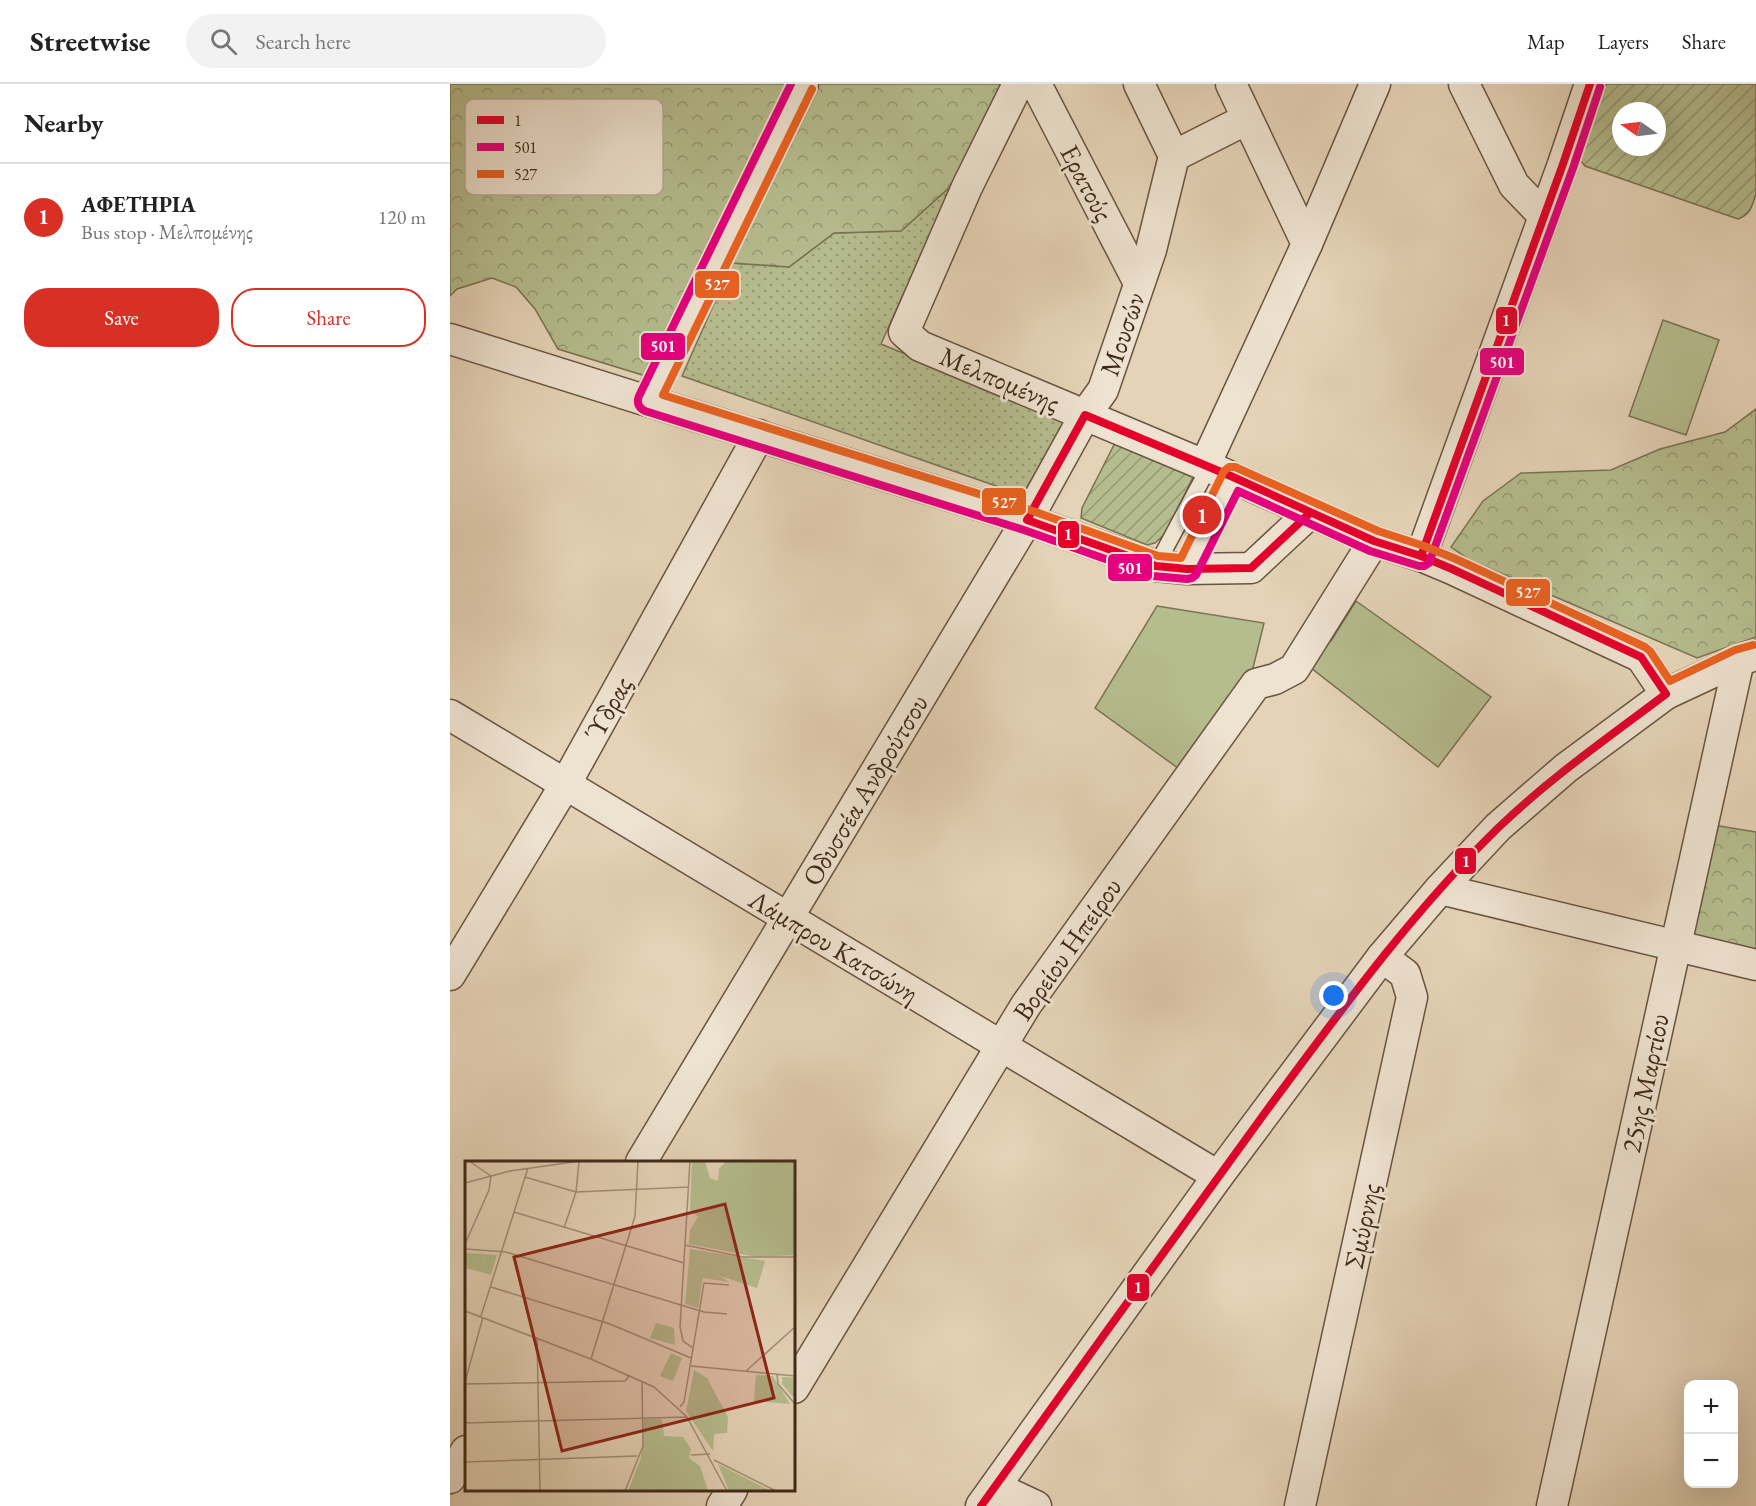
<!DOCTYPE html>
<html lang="en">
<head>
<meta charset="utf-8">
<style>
	body { margin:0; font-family:"EB Garamond",serif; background:#f2f2f2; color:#222 }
	.controls { position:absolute; right:18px; bottom:18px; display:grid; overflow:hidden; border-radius:12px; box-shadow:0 6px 24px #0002 }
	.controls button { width:54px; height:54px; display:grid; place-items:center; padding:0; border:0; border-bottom:2px solid #e0e0e0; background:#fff; color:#222; font:30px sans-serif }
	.compass { position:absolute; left:1162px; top:18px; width:54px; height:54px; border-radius:50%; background:#fff; box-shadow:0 6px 24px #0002; rotate:284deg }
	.you { position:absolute; left:884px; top:912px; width:21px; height:21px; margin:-15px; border:4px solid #fff; border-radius:50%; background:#1a73e8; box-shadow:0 0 0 9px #1a73e833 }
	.badge { display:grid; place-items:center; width:39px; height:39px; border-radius:50%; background:#d93025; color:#fff; font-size:20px; font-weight:700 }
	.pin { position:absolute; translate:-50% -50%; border:3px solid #fff; box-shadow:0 2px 6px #0006 }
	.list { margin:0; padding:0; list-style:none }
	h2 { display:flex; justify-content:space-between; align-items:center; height:78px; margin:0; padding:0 24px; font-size:26px }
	h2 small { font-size:20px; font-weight:400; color:#767676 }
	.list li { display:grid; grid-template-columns:39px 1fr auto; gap:18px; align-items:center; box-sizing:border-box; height:108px; padding:0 24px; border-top:2px solid #e0e0e0 }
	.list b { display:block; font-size:22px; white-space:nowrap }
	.list p { margin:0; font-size:20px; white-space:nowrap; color:#767676 }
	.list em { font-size:20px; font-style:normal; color:#767676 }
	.actions { display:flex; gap:12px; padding:18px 24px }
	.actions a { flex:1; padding:14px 0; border:2px solid #d93025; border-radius:24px; text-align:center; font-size:21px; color:#d93025 }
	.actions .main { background:#d93025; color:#fff }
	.icon { flex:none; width:33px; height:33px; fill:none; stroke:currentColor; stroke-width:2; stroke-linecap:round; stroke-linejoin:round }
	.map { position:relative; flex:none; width:1306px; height:1422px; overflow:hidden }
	header { display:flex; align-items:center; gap:36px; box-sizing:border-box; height:84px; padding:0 30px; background:#fff; border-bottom:2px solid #e0e0e0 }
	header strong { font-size:28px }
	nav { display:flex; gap:33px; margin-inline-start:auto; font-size:21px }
	.search { width:420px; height:54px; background:#f2f2f2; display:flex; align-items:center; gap:15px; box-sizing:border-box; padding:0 21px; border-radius:33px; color:#767676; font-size:22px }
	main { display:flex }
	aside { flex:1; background:#fff }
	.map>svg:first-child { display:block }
	.grass { fill:url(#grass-dots); stroke:#7a7253; stroke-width:1.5 }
	.forest { fill:url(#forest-crowns); stroke:#7a7253; stroke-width:1.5 }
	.garden { fill:url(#garden-furrows); stroke:#7a7253; stroke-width:1.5; fill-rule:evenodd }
	.pitch { fill:#b5bc8e; stroke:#7a7253; stroke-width:1.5 }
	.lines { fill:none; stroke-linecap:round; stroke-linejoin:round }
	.lane-casing { stroke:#695440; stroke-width:18 }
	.street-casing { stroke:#695440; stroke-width:33 }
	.lane { stroke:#eee2d0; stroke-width:15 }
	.street { stroke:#eee2d0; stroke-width:30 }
	.bus-1-casing { stroke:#eee2d0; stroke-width:12 }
	.bus-2-casing { stroke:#eee2d0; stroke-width:12 }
	.bus-3-casing { stroke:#eee2d0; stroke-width:12 }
	.bus-1 { stroke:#e4002b; stroke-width:8 }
	.bus-2 { stroke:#e5007d; stroke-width:8 }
	.bus-3 { stroke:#e96222; stroke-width:8 }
	.labels { text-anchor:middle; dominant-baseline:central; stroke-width:6; stroke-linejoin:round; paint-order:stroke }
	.street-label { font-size:27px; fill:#402918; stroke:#eee2d0 }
	.inset-road { fill:none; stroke:#a38f77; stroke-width:1.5 }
	.view { fill:#8f2418; fill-opacity:0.15; stroke:#8f2418; stroke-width:3 }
	.inset-edge { fill:none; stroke:#402918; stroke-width:3 }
	.key { fill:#eee2d0; stroke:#baaa99; stroke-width:1.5 }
	.key-label { font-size:16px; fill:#402918 }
	.line-badge { stroke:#eee2d0; stroke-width:2 }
	.badge-label { font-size:16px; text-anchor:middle; font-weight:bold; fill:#fff }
</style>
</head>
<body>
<header>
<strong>Streetwise</strong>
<div class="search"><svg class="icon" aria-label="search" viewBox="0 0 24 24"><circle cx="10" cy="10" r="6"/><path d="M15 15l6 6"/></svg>Search here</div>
<nav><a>Map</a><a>Layers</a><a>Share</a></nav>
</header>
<main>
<aside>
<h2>Nearby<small></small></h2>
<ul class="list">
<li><span class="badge">1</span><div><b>ΑΦΕΤΗΡΙΑ</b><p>Bus stop · Μελπομένης</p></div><em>120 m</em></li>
</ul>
<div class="actions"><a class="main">Save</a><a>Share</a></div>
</aside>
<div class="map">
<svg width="1306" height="1422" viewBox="0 0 1306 1422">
	<defs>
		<pattern id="grass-dots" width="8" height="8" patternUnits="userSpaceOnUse" patternTransform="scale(1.5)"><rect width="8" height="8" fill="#b5bc8e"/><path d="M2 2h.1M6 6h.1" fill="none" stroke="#959973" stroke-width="1.8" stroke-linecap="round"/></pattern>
		<pattern id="forest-crowns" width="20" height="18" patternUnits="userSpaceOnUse" patternTransform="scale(1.5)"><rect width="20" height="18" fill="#b5bc8e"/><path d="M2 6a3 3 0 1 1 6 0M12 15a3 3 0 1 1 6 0" fill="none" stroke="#959973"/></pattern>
		<pattern id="garden-furrows" width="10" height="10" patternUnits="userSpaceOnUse" patternTransform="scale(1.5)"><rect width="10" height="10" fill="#b5bc8e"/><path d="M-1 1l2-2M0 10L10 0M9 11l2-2" fill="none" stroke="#959973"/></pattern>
	</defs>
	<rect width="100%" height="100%" fill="#e5d3b7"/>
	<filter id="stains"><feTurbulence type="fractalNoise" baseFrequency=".00333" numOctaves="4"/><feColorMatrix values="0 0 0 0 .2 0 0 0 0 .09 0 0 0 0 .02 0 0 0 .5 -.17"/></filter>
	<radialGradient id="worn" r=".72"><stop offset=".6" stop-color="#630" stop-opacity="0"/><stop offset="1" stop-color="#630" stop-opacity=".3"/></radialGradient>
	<polygon class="grass" points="502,101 431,260 620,337 577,408 569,410 232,292 282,179 339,183 384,149 451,147"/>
	<g class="forest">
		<polygon points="0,0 337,0 199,293 108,265 85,225 66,203 42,194 7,205 0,212"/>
		<polygon points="366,0 551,0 502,101 451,147 384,149 339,183 282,179"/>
		<polygon points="1306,325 1306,553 1247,574 1020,476 1001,463 1033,417 1071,389 1161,386 1210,365 1275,348"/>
		<polygon points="1263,741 1306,748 1306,870 1234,855"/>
	</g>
	<g class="garden">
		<path d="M 1156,0 L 1306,0 L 1306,110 C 1302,121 1301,131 1288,135 L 1135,82 L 1131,77 L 1131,72 ZM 1171,27 L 1207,27 L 1207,63 L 1171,63 Z"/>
		<polygon points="669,351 745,389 716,449 705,459 697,461 631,434 632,424"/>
	</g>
	<g class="pitch">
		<polygon points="1213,236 1269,256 1236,351 1179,332"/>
		<polygon points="906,517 1041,613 988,683 856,580 876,554 881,557"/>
		<polygon points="707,522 814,539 803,584 732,687 645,624"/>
	</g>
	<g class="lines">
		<defs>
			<g id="lane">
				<polyline points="706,482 759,383"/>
				<polyline points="737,485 783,393"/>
			</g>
			<g id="street">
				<polyline points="568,0 517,103 454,248 470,262 759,383 924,457 971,472 1002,485 1191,573 1216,610"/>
				<polyline points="586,0 689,199"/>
				<polyline points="1014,0 1064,101 1094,132"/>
				<polyline points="724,72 797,35"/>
				<polyline points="857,160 925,0"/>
				<polyline points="0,255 577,436 706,482 737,485 801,484 860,429"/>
				<polyline points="198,317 353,0"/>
				<polyline points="755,381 857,160 781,0"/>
				<polyline points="971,472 1113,80 1140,0"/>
				<polyline points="0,631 768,1092"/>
				<polyline points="990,805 1306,881"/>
				<polyline points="0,891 115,701 309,351"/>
				<polyline points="191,1078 577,436 635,331 653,306 701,166 724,72 689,0"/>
				<polyline points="344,1304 576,921 806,600 825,595 844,585 924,457"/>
				<polyline points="0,1394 16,1367"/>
				<polyline points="545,1403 586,1422"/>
				<polyline points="272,1422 282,1406"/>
				<polyline points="531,1422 768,1092 932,873 990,805 1048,743 1116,684 1216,610 1289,576 1306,571"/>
				<polyline points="850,1422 962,913 955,890 932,873"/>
				<polyline points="1102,1422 1289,576"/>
			</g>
		</defs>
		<use href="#lane" class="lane-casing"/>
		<use href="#street" class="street-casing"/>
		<use href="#lane" class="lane"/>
		<use href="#street" class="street"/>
		<defs>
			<g id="bus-1">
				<polyline points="971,472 1113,80 1140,0"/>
				<path d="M 531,1422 C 626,1290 721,1157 817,1026 C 889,929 961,829 1048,744 C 1100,694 1159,653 1216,610 L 1191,573 L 1002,485 L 971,472 L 924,457 L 783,393 L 635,331 L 577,436 L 706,482 L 737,485 L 801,484 L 860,429"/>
			</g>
			<path id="bus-2" d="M 341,0 L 189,312 C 186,319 189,324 195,327 L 574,446 L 703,492 L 737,495 L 742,494 L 746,491 L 788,407 L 920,467 L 969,482 L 974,482 L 979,479 L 1123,84 L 1150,3"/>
			<polyline id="bus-3" points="362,5 213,311 580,426 708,472 731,474 774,387 779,383 785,383 928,447 974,462 1006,475 1195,563 1200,567 1220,597 1285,566 1303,561"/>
		</defs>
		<use href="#bus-1" class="bus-1-casing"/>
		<use href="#bus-2" class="bus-2-casing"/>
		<use href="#bus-3" class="bus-3-casing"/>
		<use href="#bus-1" class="bus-1"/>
		<use href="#bus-2" class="bus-2"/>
		<use href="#bus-3" class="bus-3"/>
	</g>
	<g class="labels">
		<g class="street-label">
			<text transform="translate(637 99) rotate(62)">Ερατούς</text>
			<text transform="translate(672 250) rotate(-71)">Μουσών</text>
			<text transform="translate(550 295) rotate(23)">Μελπομένης</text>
			<text transform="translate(158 624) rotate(-61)">Ύδρας</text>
			<text transform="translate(415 706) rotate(-59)">Οδυσσέα Ανδρούτσου</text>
			<text transform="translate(384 862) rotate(31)">Λάμπρου Κατσώνη</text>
			<text transform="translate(617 865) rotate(-55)">Βορείου Ηπείρου</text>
			<text transform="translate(1195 999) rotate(-78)">25ης Μαρτίου</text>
			<text transform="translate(912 1142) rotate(-78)">Σμύρνης</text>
		</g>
	</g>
	<g transform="translate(15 1077)">
		<rect width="330" height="330" fill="#e5d3b7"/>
		<path d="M 225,88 L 244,91 L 255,115 L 264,121 L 238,117 L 233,147 L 220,143 ZM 20,93 L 32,94 L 26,114 L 16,111 Z" fill="#b5bc8e"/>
		<path d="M 227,0 L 240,0 L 245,17 L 253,20 L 254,8 L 261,0 L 330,0 L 330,94 L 291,96 L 224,83 L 225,69 L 233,56 L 225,49 ZM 244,91 L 300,100 L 292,127 L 255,115 ZM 229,209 L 242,217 L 263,256 L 262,272 L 249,273 L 248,290 L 221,250 ZM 179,258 L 197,258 L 199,275 L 218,276 L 226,288 L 224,297 L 235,305 L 243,330 L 163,330 L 176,297 Z" fill="#b5bc8e"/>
		<path d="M 291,214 L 308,215 L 325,243 L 289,240 ZM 317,216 L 330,217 L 329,237 L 317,223 ZM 253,303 L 306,330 L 264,330 Z" fill="#b5bc8e"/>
		<path d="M 1,92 L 20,93 L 16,111 L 0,107 ZM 191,162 L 209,167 L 210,184 L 185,177 ZM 206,192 L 217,197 L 208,220 L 195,215 Z" fill="#b5bc8e"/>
		<path class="inset-road" d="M 4,0 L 26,15M 225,0 L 215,166 L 218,180 L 228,187M 60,16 L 111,31 L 224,26M 0,22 L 45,10 L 115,0M 49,51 L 219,102M 99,67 L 111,31 L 114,1M 0,83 L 24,29 L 26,15M 220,84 L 278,96 L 330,96M 0,88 L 41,91 L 239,151 L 262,153M 26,126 L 145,163 L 226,197M 0,150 L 126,198 L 189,226 L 222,256 L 262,330M 16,155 L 63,7M 72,176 L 75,330M 126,198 L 170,55 L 173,0M 226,205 L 330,215M 281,210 L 330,166M 312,213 L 313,223 L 330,243M 0,221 L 18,156M 0,223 L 160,220 L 165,214M 215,246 L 219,241 L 239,122 L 264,124M 0,262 L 222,256M 226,294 L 245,293M 249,299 L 311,330M 0,301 L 172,295M 160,330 L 178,285 L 177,220"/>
		<path class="view" d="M 260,43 L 309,237 L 97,290 L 49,96 Z"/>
		<rect width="330" height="330" class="inset-edge"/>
	</g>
	<rect x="15" y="15" width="198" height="96" rx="9" class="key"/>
	<rect x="27" y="32" width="27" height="8" fill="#e4002b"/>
	<rect x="27" y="59" width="27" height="8" fill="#e5007d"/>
	<rect x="27" y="86" width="27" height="8" fill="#e96222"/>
	<g class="key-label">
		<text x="64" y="42">1</text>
		<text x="64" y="69">501</text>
		<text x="64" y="96">527</text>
	</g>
	<g class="line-badge">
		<rect x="244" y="186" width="46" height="29" rx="6" fill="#e96222"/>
		<rect x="1045" y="222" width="23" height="29" rx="6" fill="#e4002b"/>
		<rect x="190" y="248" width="46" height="29" rx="6" fill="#e5007d"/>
		<rect x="1029" y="263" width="46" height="29" rx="6" fill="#e5007d"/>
		<rect x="531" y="403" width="46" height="29" rx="6" fill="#e96222"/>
		<rect x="607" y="436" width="23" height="29" rx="6" fill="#e4002b"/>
		<rect x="657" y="469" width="46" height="29" rx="6" fill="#e5007d"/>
		<rect x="1055" y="494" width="46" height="29" rx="6" fill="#e96222"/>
		<rect x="1004" y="763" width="23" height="28" rx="6" fill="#e4002b"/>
		<rect x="676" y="1189" width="24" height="29" rx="6" fill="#e4002b"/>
	</g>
	<g class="badge-label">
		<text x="267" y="206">527</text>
		<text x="1056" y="242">1</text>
		<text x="213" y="268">501</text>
		<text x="1052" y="284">501</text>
		<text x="554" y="424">527</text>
		<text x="618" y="456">1</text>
		<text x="680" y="490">501</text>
		<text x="1078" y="514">527</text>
		<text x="1016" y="783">1</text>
		<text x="688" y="1209">1</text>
	</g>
	<rect width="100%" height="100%" filter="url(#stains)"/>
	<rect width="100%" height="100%" fill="url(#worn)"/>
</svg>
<div class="controls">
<button>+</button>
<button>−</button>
</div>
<svg class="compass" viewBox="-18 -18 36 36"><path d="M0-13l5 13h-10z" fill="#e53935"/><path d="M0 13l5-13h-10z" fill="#767676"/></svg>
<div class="you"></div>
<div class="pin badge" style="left:752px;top:431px">1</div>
</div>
</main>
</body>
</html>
